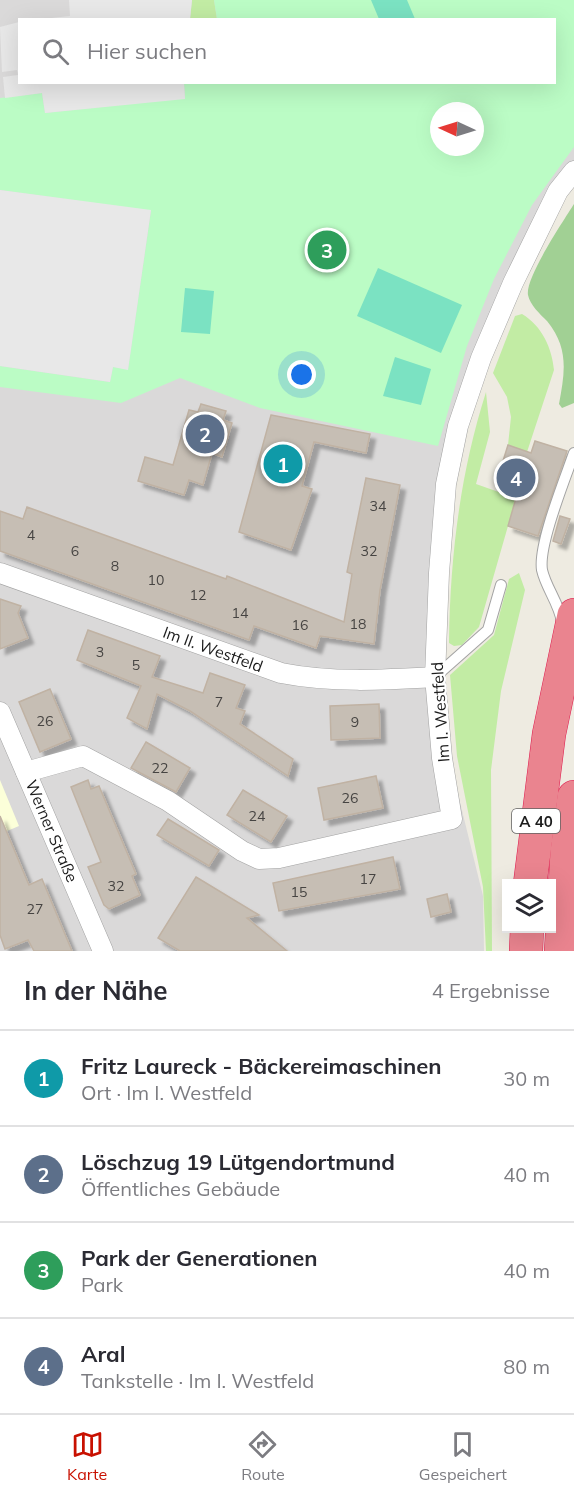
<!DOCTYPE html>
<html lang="de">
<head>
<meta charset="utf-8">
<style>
	body { margin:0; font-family:Mulish,sans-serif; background:#f2f2f3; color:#2b2b33 }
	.controls { position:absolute; right:18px; bottom:18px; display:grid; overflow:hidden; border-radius:0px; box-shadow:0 6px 24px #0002 }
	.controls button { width:54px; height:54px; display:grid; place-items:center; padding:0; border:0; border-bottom:2px solid #e1e1e2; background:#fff; color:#2b2b33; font:30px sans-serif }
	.compass { position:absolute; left:430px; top:102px; width:54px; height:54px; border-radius:50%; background:#fff; box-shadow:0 6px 24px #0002; rotate:274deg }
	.you { position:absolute; left:302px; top:375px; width:21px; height:21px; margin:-15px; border:4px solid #fff; border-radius:50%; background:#1a73e8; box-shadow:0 0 0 9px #1a73e833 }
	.badge { display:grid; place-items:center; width:39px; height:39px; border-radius:50%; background:#c81000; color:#fff; font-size:20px; font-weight:700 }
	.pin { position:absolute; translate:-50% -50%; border:3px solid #fff; box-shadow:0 2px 6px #0006 }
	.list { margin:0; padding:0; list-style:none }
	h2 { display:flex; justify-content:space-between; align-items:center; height:78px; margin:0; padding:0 24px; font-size:26px }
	h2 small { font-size:20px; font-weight:400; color:#7c7c81 }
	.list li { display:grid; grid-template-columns:39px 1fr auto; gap:18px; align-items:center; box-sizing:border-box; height:96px; padding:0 24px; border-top:2px solid #e1e1e2 }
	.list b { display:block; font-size:22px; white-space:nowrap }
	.list p { margin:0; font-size:20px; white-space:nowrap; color:#7c7c81 }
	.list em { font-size:20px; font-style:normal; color:#7c7c81 }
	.icon { flex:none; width:33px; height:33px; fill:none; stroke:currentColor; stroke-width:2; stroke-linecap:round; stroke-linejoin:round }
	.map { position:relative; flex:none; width:574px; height:951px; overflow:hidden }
	.search { position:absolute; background:#fff; box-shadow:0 6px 24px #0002; left:18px; right:18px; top:18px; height:66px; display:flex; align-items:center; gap:15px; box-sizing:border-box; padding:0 21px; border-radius:0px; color:#7c7c81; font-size:22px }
	.sheet { height:462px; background:#fff }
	nav { display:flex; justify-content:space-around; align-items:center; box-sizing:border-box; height:84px; border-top:2px solid #e1e1e2; background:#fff; font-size:16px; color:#7c7c81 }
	nav a { display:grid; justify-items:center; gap:3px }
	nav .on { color:#c81000 }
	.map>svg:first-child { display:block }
	.residential { fill:#dad9d9; fill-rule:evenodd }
	.education { fill:#fcffd9 }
	.grass { fill:#c2eca4 }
	.forest { fill:#a1d094 }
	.park { fill:#bbfcc5; fill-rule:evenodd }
	.pitch { fill:#7be2c2 }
	.parking { fill:#e8e8e8 }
	.building { fill:#c6beb4; stroke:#c0b2a3; stroke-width:1.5; filter:url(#shadow) }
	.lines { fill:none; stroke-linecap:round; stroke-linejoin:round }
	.service-casing { stroke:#a3a3a3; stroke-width:12 }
	.minor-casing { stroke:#a3a3a3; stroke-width:21 }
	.motorway-casing { stroke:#df1c4f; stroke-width:34 }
	.service { stroke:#fff; stroke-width:10 }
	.minor { stroke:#fff; stroke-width:20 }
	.motorway { stroke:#ea848f; stroke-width:33 }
	.labels { text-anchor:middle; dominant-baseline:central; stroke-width:4.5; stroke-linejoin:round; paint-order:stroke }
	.number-label { font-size:14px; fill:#464442 }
	.shield { fill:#fff; stroke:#606060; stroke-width:1.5 }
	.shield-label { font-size:15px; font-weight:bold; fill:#1c1c1c }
	.street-label { font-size:16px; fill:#1c1c1c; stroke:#fff }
</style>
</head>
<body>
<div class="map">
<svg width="574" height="951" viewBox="0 0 574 951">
	<defs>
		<filter id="shadow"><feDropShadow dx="5.5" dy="5.5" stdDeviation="1.5" flood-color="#0004"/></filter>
	</defs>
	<rect width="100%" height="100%" fill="#eeebe1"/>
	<path class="residential" d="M 0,0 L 574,0 L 574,174 L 465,401 L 431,684 L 483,896 L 484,951 L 0,951 ZM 20,20 L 554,20 L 554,82 L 20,82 ZM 439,111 L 475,111 L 475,147 L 439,147 Z"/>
	<polygon class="education" points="0,780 19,826 0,834"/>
	<g class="grass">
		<polygon points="192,0 214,0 217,19 190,20"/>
		<path d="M 522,314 C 542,326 552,348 554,370 L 527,452 L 508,445 L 511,417 L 507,397 L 493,373 L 515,316 Z"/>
		<path d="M 486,392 L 490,432 L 476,484 L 516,498 L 479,627 L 462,645 L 454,646 L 449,643 C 450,557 460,474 486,392 Z"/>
		<polygon points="519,573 525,590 501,691 491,770 492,951 486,951 483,887 457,756 450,675 494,635 509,579"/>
	</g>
	<path class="forest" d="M 574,204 L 574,403 L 562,408 L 559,404 C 565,372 569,348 547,321 C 540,314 530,305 528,295 C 525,278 564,220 574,204 Z"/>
	<path class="park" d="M 214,0 L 574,0 L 574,147 L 532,205 L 494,279 L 467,346 L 438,446 L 260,408 L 180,378 L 121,403 L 0,387 L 0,366 L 110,382 L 113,367 L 128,369 L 151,211 L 0,190 L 0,98 L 42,93 L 45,113 L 185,98 L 184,83 L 554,82 L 554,20 L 217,19 ZM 439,111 L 475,111 L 475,147 L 439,147 Z"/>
	<g class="pitch">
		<polygon points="371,0 407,0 415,19 379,19"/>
		<polygon points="378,268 462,305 441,353 357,316"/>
		<polygon points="185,288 214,291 210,334 181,332"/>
		<polygon points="395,357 431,369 421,405 383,396"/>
	</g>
	<g class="parking">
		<polygon points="69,0 192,0 190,19 42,19 70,16"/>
		<polygon points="19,22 20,82 184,83 185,99 45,113 42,93 5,98 3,77 18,75 17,70 2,72 0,27"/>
		<polygon points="0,190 151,210 128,370 113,367 110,382 0,366"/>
	</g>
	<g class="building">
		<polygon points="201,404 226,411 223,420 232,423 222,457 212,453 203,485 189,480 184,495 138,481 145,457 173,465 189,410 198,412"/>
		<polygon points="271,415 370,434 366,453 314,442 302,486 312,489 291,550 239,532"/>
		<polygon points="535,441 567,451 538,536 508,526 516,498 501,493 511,463 503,461 508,445 531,453"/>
		<polygon points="366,478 400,485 380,590 374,644 320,636 316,648 254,626 249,640 0,551 0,511 23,519 27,507 226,579 227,576 344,622 352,574 347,572"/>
		<polygon points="560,516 570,519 561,544 553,541"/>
		<polygon points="0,599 21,606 18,613 28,638 0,649"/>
		<polygon points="88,630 160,656 152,677 203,693 210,673 245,685 236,708 245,711 240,724 293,759 288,776 190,711 157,694 147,729 127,718 141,686 77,660"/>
		<polygon points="50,689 71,739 40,752 19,702"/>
		<polygon points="379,704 380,738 331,740 330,706"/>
		<polygon points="146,742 190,768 176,792 131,768"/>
		<polygon points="376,776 383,808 324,820 318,788"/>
		<polygon points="88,780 91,789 99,786 136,874 132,876 140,895 109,909 104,905 88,867 101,862 71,787"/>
		<polygon points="243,790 287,816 271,842 227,815"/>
		<polygon points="0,816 29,885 42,879 72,951 34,951 28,940 5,949 0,935"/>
		<polygon points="168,819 219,850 209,866 157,835"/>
		<polygon points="393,857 400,889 279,911 273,883"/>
		<polygon points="196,877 259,915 247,918 287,951 180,951 158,938"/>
		<polygon points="447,894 451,912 431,917 427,899"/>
	</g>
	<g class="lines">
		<defs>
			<g id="service">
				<path d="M 562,622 C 559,603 546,588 542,570 C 538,545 565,479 574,453"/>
				<polyline points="436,676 488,630 501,585"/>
			</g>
			<g id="minor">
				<path d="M 0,573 L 281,673 C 332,683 383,680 435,677"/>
				<polyline points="0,712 103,951"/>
				<polyline points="26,772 83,756 168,801 242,851 259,859 279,858 452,819 442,758 435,677 439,573 446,484 458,426 481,358 513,283 558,191 574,171"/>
			</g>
			<g id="motorway">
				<polyline points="530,884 549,734 574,615"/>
				<polyline points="526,951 527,928"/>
				<polyline points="561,951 567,852 574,797"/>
			</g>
		</defs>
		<use href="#service" class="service-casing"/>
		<use href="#minor" class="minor-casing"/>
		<use href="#motorway" class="motorway-casing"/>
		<use href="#service" class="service"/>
		<use href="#minor" class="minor"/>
		<use href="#motorway" class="motorway"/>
	</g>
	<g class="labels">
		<g class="number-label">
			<text x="378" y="506">34</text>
			<text x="31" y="535">4</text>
			<text x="75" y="551">6</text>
			<text x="369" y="551">32</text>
			<text x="115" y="566">8</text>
			<text x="156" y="580">10</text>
			<text x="198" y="595">12</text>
			<text x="240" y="613">14</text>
			<text x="358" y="624">18</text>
			<text x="300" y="625">16</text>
			<text x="100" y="652">3</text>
			<text x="136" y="665">5</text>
			<text x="219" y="702">7</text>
			<text x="45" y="721">26</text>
			<text x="355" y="722">9</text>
			<text x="160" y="768">22</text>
			<text x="350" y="798">26</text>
			<text x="257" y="816">24</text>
			<text x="368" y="879">17</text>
			<text x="116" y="886">32</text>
			<text x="299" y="892">15</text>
			<text x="35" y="909">27</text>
		</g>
		<rect class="shield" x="512" y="809" width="48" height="24" rx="4.5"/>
		<g class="shield-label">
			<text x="536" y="821">A 40</text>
		</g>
		<g class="street-label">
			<text transform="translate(213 649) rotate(20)">Im II. Westfeld</text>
			<text transform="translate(440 712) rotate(-94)">Im I. Westfeld</text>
			<text transform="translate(52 831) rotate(67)">Werner Straße</text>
		</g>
	</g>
</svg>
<div class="controls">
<button><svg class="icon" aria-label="layers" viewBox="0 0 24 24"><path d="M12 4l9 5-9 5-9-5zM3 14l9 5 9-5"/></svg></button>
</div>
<svg class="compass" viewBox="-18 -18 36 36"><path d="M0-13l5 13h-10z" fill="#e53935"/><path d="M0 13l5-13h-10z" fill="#7c7c81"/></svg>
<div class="you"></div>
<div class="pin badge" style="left:283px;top:464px;background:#0f9aa8">1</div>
<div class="pin badge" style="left:205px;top:434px;background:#5c6f8a">2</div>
<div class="pin badge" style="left:327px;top:250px;background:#2e9e5b">3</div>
<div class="pin badge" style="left:516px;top:478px;background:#5c6f8a">4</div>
<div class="search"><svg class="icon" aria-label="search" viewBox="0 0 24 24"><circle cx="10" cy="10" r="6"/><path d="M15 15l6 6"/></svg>Hier suchen</div>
</div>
<section class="sheet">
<h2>In der Nähe<small>4 Ergebnisse</small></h2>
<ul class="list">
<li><span class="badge" style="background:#0f9aa8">1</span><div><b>Fritz Laureck - Bäckereimaschinen</b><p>Ort · Im I. Westfeld</p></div><em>30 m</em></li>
<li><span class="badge" style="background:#5c6f8a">2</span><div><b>Löschzug 19 Lütgendortmund</b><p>Öffentliches Gebäude</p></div><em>40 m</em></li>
<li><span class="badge" style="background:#2e9e5b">3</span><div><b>Park der Generationen</b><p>Park</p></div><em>40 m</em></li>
<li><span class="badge" style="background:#5c6f8a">4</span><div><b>Aral</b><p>Tankstelle · Im I. Westfeld</p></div><em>80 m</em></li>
</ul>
</section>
<nav>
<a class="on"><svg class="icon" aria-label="map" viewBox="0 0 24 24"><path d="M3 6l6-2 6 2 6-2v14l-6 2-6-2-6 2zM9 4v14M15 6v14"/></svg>Karte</a>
<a><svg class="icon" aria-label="directions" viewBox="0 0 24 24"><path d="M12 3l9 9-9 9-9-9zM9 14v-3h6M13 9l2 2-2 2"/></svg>Route</a>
<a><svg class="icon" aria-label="saved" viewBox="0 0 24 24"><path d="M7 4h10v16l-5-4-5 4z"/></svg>Gespeichert</a>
</nav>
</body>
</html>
